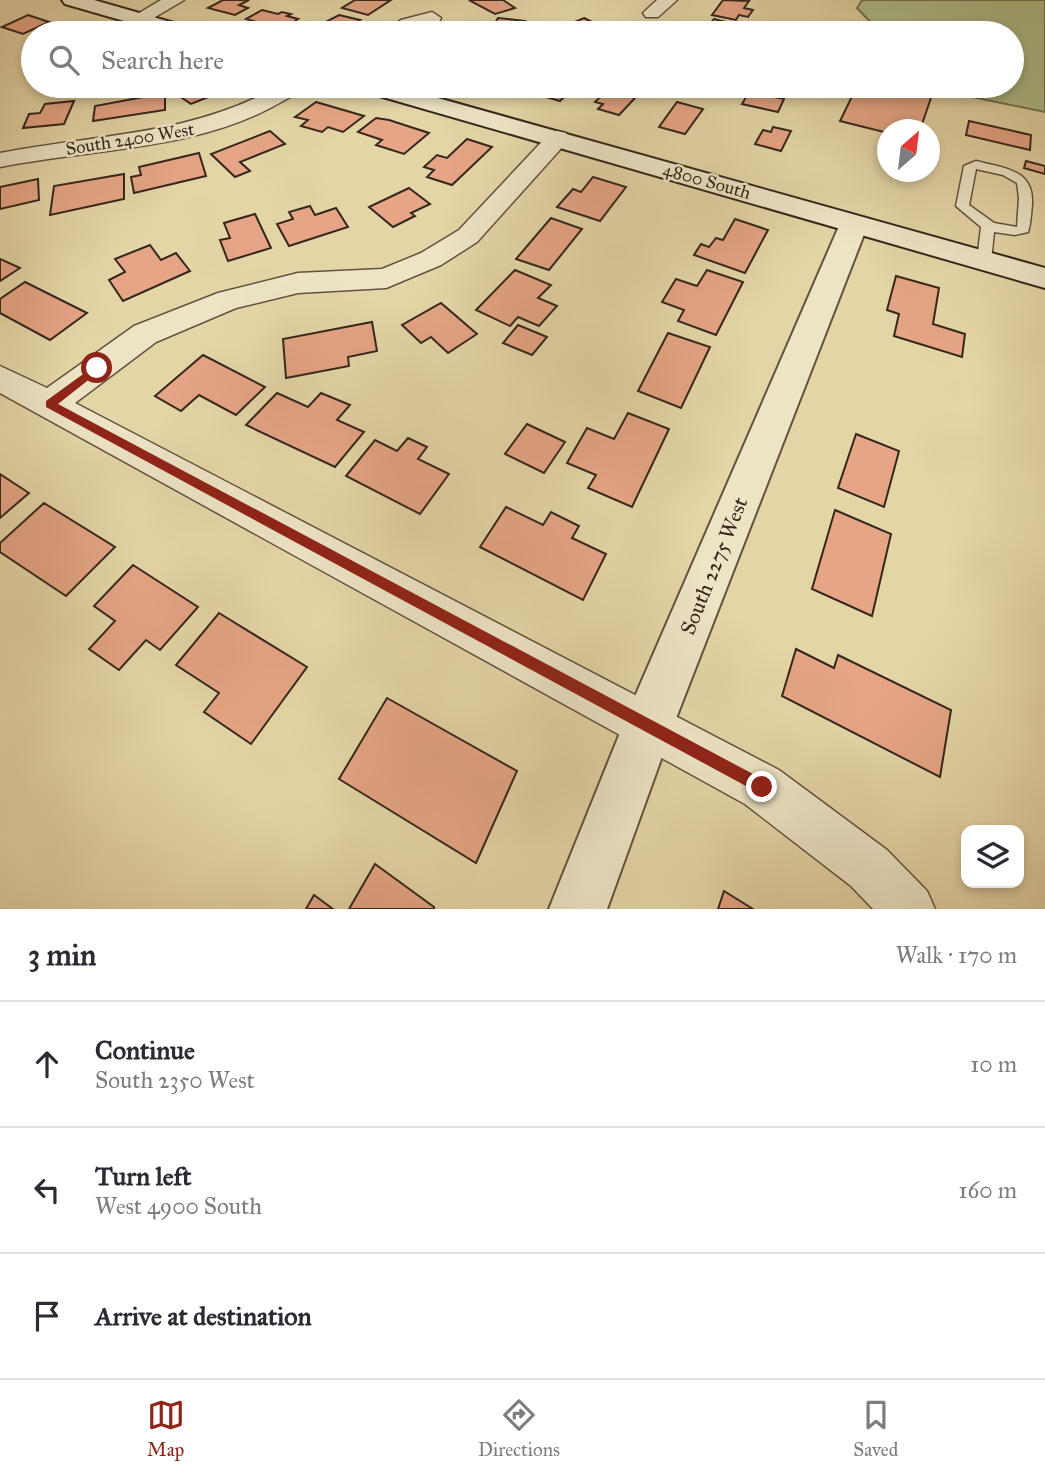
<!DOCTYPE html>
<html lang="en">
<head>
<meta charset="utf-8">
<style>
	body { margin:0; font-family:"IM FELL Great Primer",serif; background:#f7f7f7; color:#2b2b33 }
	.controls { position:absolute; right:21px; bottom:21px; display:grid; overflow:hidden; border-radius:14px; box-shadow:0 4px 10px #0003 }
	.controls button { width:63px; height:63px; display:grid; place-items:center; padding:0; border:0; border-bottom:2px solid #e1e1e2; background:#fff; color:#2b2b33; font:35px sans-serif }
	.compass { position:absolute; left:877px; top:119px; width:63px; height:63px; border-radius:50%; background:#fff; box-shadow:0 4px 10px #0003; rotate:28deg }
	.stop { position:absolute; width:21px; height:21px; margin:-16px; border:5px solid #8f2418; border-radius:50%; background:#fff }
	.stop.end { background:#8f2418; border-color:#fff; box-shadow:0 2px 7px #0008 }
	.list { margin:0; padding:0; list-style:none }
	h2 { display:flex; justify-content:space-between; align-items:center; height:91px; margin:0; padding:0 28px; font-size:30px }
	h2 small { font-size:23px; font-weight:400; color:#7c7c81 }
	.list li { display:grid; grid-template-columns:46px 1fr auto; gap:21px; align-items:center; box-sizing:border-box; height:126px; padding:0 28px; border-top:2px solid #e1e1e2 }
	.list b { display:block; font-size:26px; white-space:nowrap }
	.list p { margin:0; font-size:23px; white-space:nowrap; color:#7c7c81 }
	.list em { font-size:23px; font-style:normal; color:#7c7c81 }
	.icon { flex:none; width:38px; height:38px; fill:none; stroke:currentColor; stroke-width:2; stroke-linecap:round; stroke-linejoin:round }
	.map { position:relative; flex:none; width:1045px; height:909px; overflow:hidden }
	.search { position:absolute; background:#fff; box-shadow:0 4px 10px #0003; left:21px; right:21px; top:21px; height:77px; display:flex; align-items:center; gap:18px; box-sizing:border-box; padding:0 24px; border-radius:38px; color:#7c7c81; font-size:26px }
	.sheet { height:469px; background:#fff }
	nav { display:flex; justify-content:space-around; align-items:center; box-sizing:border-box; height:98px; border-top:2px solid #e1e1e2; background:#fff; font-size:19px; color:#7c7c81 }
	nav a { display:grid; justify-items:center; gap:4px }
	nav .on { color:#8f2418 }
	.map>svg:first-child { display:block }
	.green { fill:#aebe8c; stroke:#727254; stroke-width:2 }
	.building { fill:#e5a586; stroke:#36271c; stroke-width:2 }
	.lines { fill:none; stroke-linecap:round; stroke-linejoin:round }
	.service-casing { stroke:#62523f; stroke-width:3 }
	.minor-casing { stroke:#62523f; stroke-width:3 }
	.tertiary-casing { stroke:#62523f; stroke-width:4 }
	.secondary-casing { stroke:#36271c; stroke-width:4 }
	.service { fill:#ede4c6; fill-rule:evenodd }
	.minor { fill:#ede4c6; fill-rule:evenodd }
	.tertiary { fill:#ede4c6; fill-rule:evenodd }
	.secondary { fill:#ede4c6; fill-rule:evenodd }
	.route { fill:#8f2418 }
	.labels { text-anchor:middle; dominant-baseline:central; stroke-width:5; stroke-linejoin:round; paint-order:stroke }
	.far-street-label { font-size:18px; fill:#36271c; stroke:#ede4c6 }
	.street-label { font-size:21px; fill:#36271c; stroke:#ede4c6 }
</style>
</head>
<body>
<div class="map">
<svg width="1045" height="909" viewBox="0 0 1045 909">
	<rect width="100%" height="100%" fill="#e4d5a7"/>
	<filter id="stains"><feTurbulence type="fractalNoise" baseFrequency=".00286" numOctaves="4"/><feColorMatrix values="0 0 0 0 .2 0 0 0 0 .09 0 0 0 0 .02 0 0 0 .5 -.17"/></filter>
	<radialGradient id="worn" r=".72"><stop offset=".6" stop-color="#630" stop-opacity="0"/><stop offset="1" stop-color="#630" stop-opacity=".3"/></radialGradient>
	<polygon class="green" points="862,0 1045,0 1045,112 934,89 930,86 1012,86 1012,33 881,33 857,8"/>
	<g class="building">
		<polygon points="223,0 249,0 239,5 248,8 235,15 208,8"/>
		<polygon points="355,0 391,0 368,15 342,8"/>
		<polygon points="469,0 503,0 515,8 495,14"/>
		<polygon points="723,0 749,1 744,8 753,10 748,17 739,15 736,20 712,15"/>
		<polygon points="262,10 278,14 282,12 291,14 287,16 298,19 283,29 246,19"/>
		<polygon points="28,15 49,22 23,34 2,27"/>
		<polygon points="339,15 360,20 339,33 309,33 316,29 310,27 318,22 324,23"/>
		<polygon points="498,18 525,21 518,32 526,33 483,33 489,33"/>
		<polygon points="584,18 608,30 612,28 624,33 574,33 577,32 565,26"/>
		<polygon points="714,19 738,25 731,33 701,33"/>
		<polygon points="62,23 96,33 41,33"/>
		<polygon points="196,86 236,86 191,104 176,94"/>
		<polygon points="514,86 575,86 560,101 512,87"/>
		<polygon points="857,86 919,86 934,89 920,130 888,130 888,133 840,121"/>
		<polygon points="607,90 635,98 619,115 598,109 603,104 595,102"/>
		<polygon points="749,92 784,99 778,112 742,104"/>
		<polygon points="165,93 165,110 93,121 95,106"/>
		<polygon points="74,101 64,124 23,128 29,114 40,113 45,104"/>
		<polygon points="316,102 364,116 343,132 328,127 322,132 301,126 308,120 295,117"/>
		<polygon points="677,102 703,109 685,134 659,127"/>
		<polygon points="376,118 389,120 429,133 404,154 376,145 382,140 358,132"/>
		<polygon points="969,121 1031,135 1030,150 966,135"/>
		<polygon points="773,127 791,131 781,151 755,144 763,130 771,132"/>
		<polygon points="270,131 285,144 240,162 250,171 235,177 211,154"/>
		<polygon points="467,139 492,147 452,185 427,177 434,170 424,167 437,155 447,158"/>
		<polygon points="199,153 206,176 134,193 131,177 141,175 139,167"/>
		<polygon points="1026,161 1045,166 1045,174 1024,168"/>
		<polygon points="124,174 124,199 50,215 54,186"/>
		<polygon points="593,177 626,187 600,221 557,207 573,189 581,192"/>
		<polygon points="38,179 39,200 0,209 0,187"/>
		<polygon points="409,188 430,204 411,213 415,216 393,227 369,207"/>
		<polygon points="310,206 315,215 336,208 348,227 289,246 277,224 293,219 289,212"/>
		<polygon points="255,214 271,248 228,261 220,240 230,238 224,223"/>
		<polygon points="551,218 582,229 549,270 516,259"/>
		<polygon points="735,219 768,230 745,273 694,255 701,244 709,247 716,238 723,240"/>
		<polygon points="150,245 161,260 176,253 190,271 123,301 109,280 125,272 115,259"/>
		<polygon points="0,259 20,268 0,281"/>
		<polygon points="515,270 551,285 538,298 557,306 539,326 518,317 510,326 476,310"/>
		<polygon points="707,270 743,282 716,335 678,321 684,310 662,302 676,279 697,286"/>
		<polygon points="896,276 939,288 933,324 965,334 962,357 894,336 899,314 887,310"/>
		<polygon points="25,282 87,313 50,340 0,313 0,299"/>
		<polygon points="441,303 477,334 448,353 431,337 421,343 402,325"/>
		<polygon points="372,322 377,351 348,357 349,366 286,378 283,339"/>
		<polygon points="518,325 547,337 532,355 503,343"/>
		<polygon points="668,333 710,347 681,408 638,391"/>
		<polygon points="203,355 265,387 236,415 199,395 181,411 155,396"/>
		<polygon points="277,393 308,407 321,393 350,405 337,420 364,432 335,467 246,425"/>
		<polygon points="628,413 669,429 632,507 588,488 596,475 567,463 587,428 614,439"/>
		<polygon points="527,424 565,442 544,473 505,454"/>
		<polygon points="856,434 899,451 884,507 838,488"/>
		<polygon points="408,438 427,447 418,459 449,474 420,514 346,476 375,440 397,451"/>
		<polygon points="0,474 29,493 0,518"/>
		<polygon points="44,503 115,547 66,596 0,552 0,543"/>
		<polygon points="506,507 543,525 551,512 579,526 572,538 606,554 583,600 480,547"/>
		<polygon points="835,510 891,534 872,616 812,589"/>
		<polygon points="133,565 198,607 160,650 146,640 119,670 89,649 115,621 94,606"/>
		<polygon points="219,613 307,667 251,744 204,712 219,693 176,665"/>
		<polygon points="796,649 834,668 838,655 951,710 940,777 782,696"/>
		<polygon points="387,698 517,771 476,863 339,779"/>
		<polygon points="375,864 434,907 434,909 349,909"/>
		<polygon points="724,891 753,909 718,909"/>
		<polygon points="314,895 333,909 306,909"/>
	</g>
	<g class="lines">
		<defs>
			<path id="service" d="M 976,161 C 1003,168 1034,169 1032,204 C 1031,213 1031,223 1028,232 L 1015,235 L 994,232 L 991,261 L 984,266 L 977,261 L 981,227 L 956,206 L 964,166 ZM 976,169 L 1003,175 L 1017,183 L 1019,198 L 1017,227 L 994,223 L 969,205 Z"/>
			<g id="minor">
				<polygon points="161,0 184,0 145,23 131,23 129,19"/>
				<polygon points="657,0 677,0 658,17 646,17 643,13"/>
				<path d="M 432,12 L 441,18 L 439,22 C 419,27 405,34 385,33 L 401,20 Z"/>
				<path d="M 279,86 L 305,86 C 299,93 290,97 283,101 C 198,151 94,148 0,167 L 0,153 C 98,134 190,136 279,86 Z"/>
				<polygon points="558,131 566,133 570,138 566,143 477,242 441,265 386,288 298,293 236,308 156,342 75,403 779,770 887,850 927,891 935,909 873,909 851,886 745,804 0,393 0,366 47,388 134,326 218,293 298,273 382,269 421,253 459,230 550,133"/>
			</g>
			<polygon id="tertiary" points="854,215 864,218 868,224 673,726 607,909 549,909 630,708 840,224 844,218"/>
			<g id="secondary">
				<polygon points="62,0 94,0 195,29 198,33 166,33 65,4"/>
				<polygon points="358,86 395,86 1045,268 1045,288 362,91"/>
			</g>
		</defs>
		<use href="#service" class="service-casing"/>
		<use href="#minor" class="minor-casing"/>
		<use href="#tertiary" class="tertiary-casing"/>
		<use href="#secondary" class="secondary-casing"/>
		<use href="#service" class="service"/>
		<use href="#minor" class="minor"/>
		<use href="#tertiary" class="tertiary"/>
		<use href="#secondary" class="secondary"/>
	</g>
	<polygon class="route" points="97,364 102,368 101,370 58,404 768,782 770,787 768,792 762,795 757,792 46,407 46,401"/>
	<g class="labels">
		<g class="far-street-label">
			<text transform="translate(130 139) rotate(-9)">South 2400 West</text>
			<text transform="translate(707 181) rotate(16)">4800 South</text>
		</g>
		<g class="street-label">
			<text transform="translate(714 566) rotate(-68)">South 2275 West</text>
		</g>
	</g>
	<rect width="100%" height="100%" filter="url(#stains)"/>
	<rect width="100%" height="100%" fill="url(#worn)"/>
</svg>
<div class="controls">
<button><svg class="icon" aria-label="layers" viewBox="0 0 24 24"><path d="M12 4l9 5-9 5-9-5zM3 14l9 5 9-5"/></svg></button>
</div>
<svg class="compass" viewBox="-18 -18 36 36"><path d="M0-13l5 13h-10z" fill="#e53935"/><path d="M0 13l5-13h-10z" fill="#7c7c81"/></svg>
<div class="stop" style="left:97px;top:368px"></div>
<div class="stop end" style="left:762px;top:787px"></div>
<div class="search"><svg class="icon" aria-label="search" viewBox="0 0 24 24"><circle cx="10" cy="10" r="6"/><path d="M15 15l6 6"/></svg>Search here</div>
</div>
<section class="sheet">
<h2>3 min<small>Walk · 170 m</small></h2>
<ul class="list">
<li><svg class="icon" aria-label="ahead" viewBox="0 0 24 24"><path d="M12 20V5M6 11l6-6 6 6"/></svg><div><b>Continue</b><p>South 2350 West</p></div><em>10 m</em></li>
<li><svg class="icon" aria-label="left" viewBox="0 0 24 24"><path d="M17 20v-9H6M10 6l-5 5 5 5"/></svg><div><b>Turn left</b><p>West 4900 South</p></div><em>160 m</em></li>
<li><svg class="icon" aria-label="arrive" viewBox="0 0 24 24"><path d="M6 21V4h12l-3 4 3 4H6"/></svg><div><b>Arrive at destination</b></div></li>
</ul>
</section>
<nav>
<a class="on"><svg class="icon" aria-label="map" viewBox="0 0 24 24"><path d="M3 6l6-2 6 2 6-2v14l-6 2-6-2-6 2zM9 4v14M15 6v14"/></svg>Map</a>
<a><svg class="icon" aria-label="directions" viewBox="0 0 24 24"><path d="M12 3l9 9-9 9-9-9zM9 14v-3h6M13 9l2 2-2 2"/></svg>Directions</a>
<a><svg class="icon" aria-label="saved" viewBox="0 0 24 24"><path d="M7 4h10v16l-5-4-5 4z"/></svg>Saved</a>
</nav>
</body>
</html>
